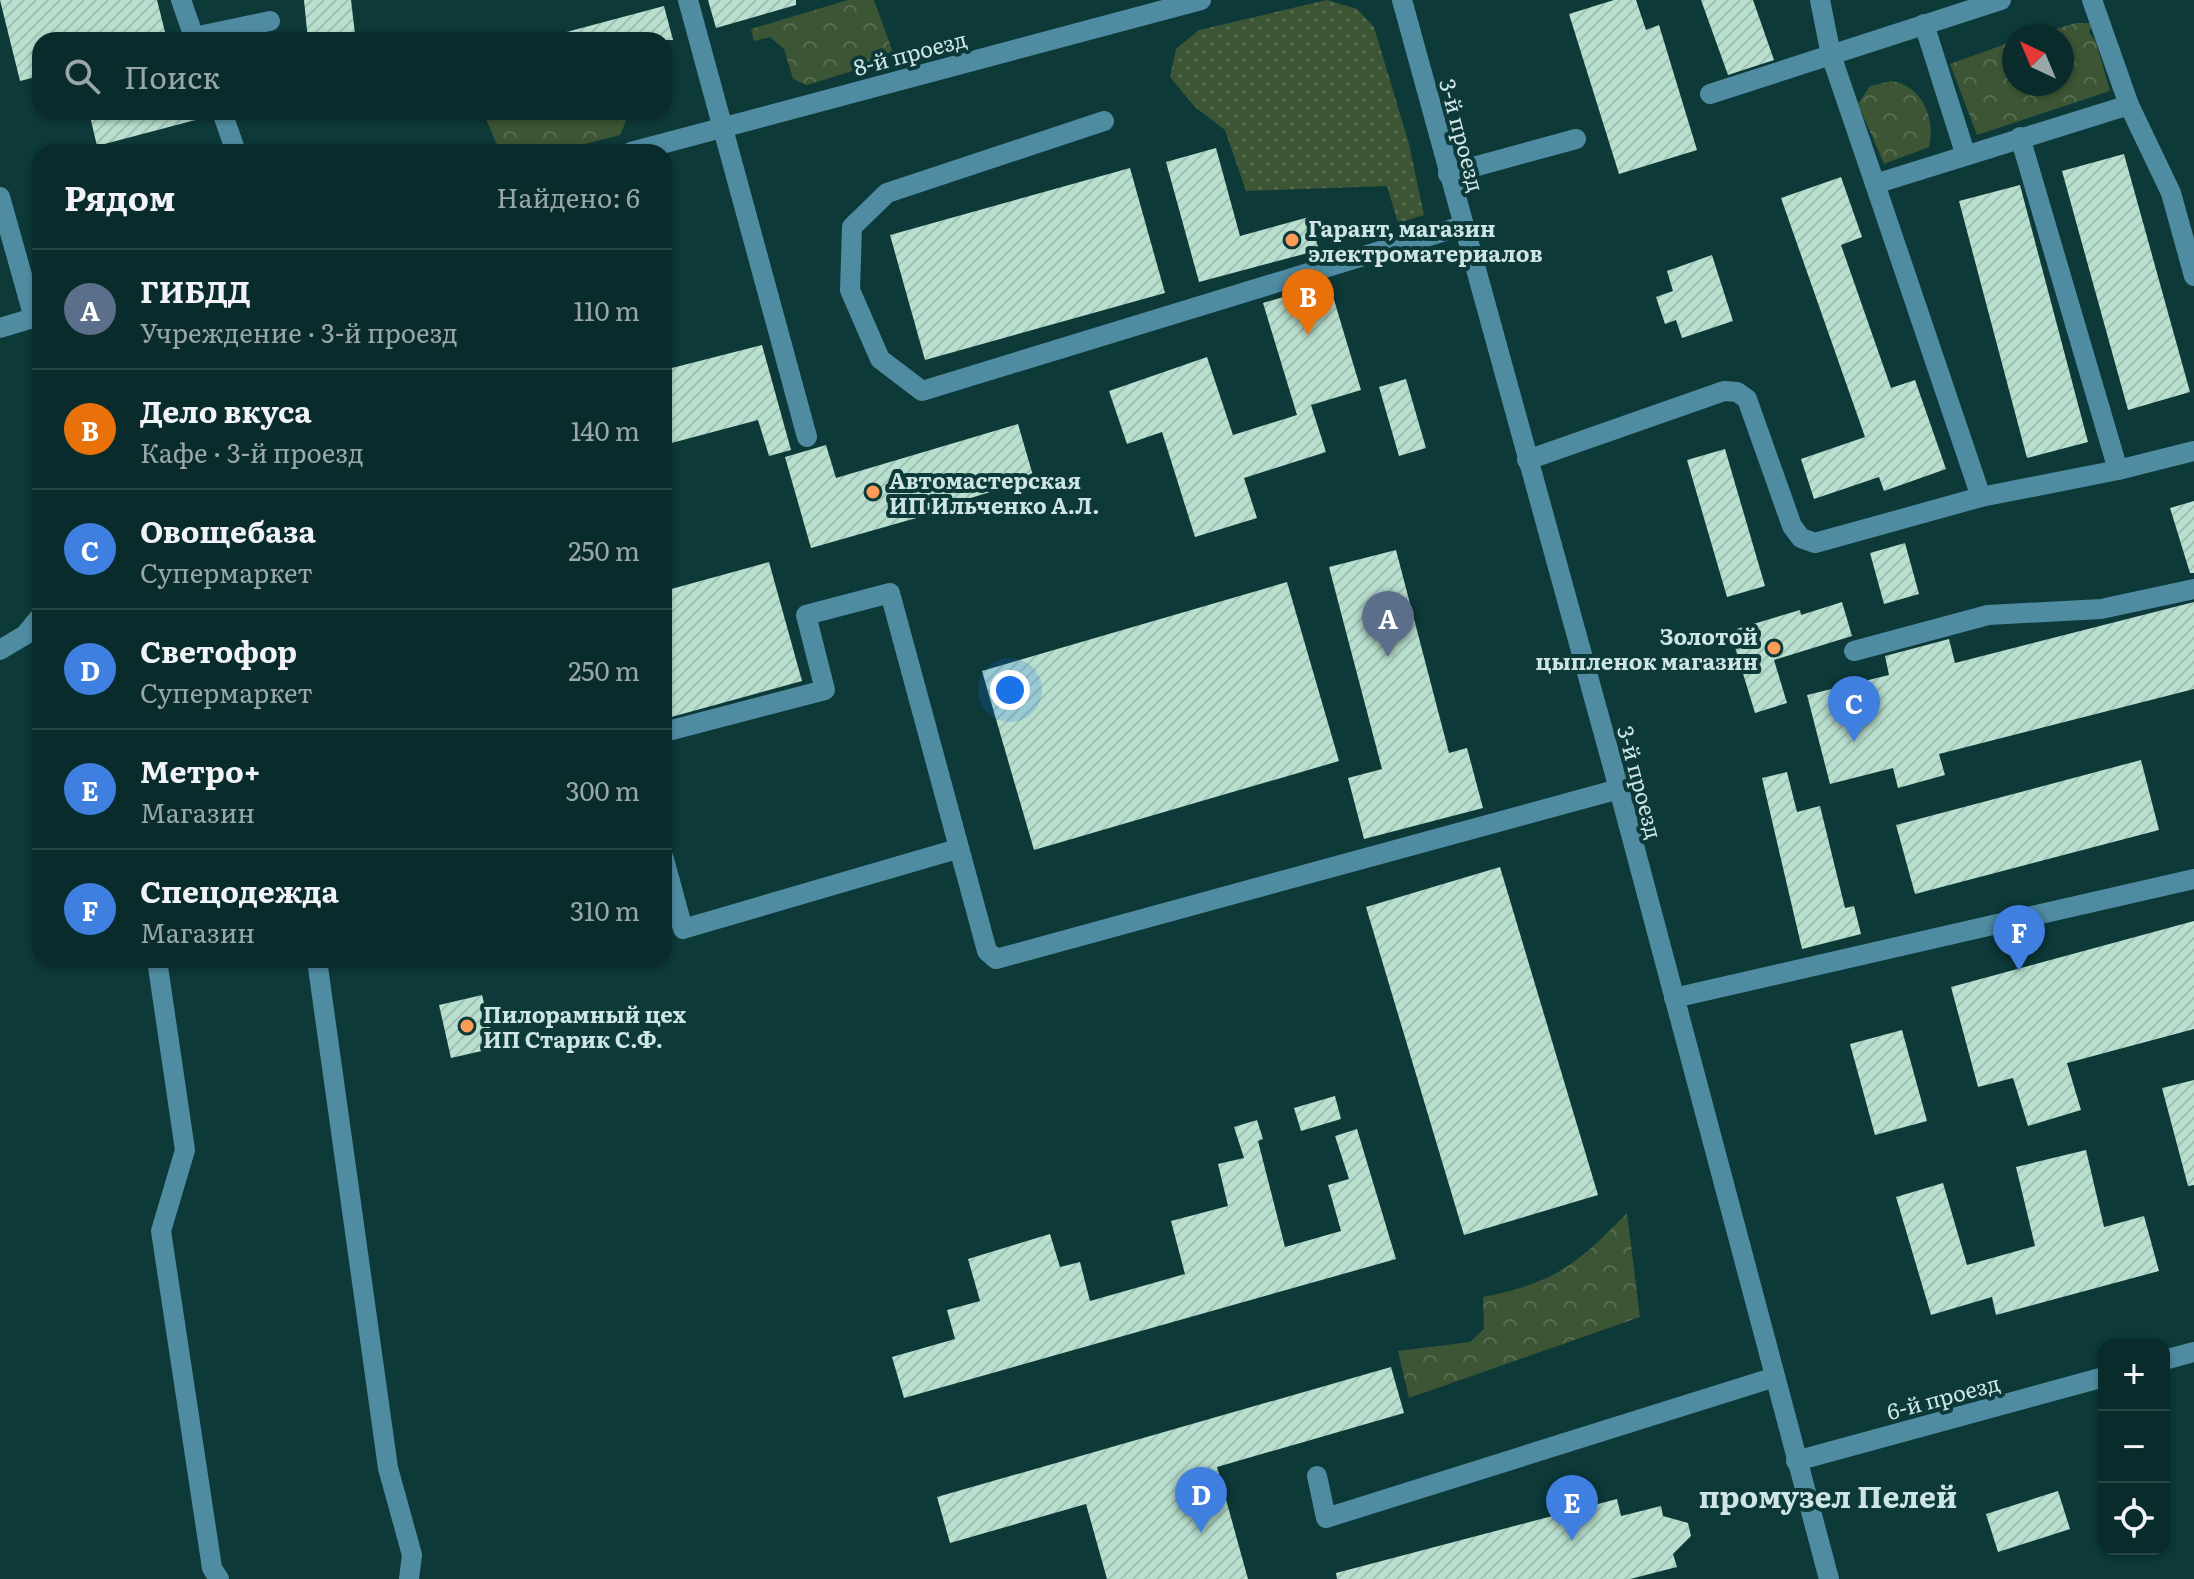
<!DOCTYPE html>
<html lang="ru">
<head>
<meta charset="utf-8">
<style>
	body { margin:0; font-family:Literata,serif; background:#133333; color:#f1f3f6 }
	.controls { position:absolute; right:24px; bottom:24px; display:grid; overflow:hidden; border-radius:16px; box-shadow:0 2px 6px #0004 }
	.controls button { width:72px; height:72px; display:grid; place-items:center; padding:0; border:0; border-bottom:2px solid #2a4747; background:#0a2b2b; color:#f1f3f6; font:40px sans-serif }
	.compass { position:absolute; left:2002px; top:24px; width:72px; height:72px; border-radius:50%; background:#0a2b2b; box-shadow:0 2px 6px #0004; rotate:316deg }
	.you { position:absolute; left:1010px; top:690px; width:28px; height:28px; margin:-20px; border:6px solid #fff; border-radius:50%; background:#1a73e8; box-shadow:0 0 0 12px #1a73e833 }
	.badge { display:grid; place-items:center; width:52px; height:52px; border-radius:50%; background:#ea580c; color:#fff; font-size:26px; font-weight:700 }
	.pin { position:absolute; translate:-50% -66px; filter:drop-shadow(0 2px 4px #0008) }
	.pin::after { content:''; position:absolute; top:42px; width:28px; height:24px; background:inherit; clip-path:polygon(0 0,100% 0,50% 100%) }
	.list { margin:0; padding:0; list-style:none }
	h2 { display:flex; justify-content:space-between; align-items:center; height:104px; margin:0; padding:0 32px; font-size:34px }
	h2 small { font-size:26px; font-weight:400; color:#99a7a9 }
	.list li { display:grid; grid-template-columns:52px 1fr auto; gap:24px; align-items:center; box-sizing:border-box; height:120px; padding:0 32px; border-top:2px solid #2a4747 }
	.list b { display:block; font-size:30px; white-space:nowrap }
	.list p { margin:0; font-size:26px; white-space:nowrap; color:#99a7a9 }
	.list em { font-size:26px; font-style:normal; color:#99a7a9 }
	.icon { flex:none; width:44px; height:44px; fill:none; stroke:currentColor; stroke-width:2; stroke-linecap:round; stroke-linejoin:round }
	.map { position:relative; flex:none; width:2194px; height:1579px; overflow:hidden }
	.search { position:absolute; background:#0a2b2b; box-shadow:0 2px 6px #0004; left:32px; top:32px; width:640px; height:88px; display:flex; align-items:center; gap:20px; box-sizing:border-box; padding:0 28px; border-radius:24px; color:#99a7a9; font-size:30px }
	.panel { position:absolute; background:#0a2b2b; box-shadow:0 2px 6px #0004; left:32px; top:144px; width:640px; height:824px; border-radius:24px }
	.map>svg:first-child { display:block }
	.grass { fill:url(#grass-dots) }
	.forest { fill:url(#forest-crowns) }
	.building { fill:url(#building-hatch) }
	.lines { fill:none; stroke-linecap:round; stroke-linejoin:round }
	.minor { stroke:#4f8ca2; stroke-width:20 }
	.poi-dot { fill:#fe9c57; stroke:#0d3939; stroke-width:3 }
	.labels { text-anchor:middle; dominant-baseline:central; stroke-width:8; stroke-linejoin:round; paint-order:stroke }
	.street-label { font-size:22px; fill:#cfe5e5; stroke:#0d3939 }
	.poi-label { font-size:22px; font-weight:bold; fill:#cfe5e5; stroke:#0d3939; text-anchor:start }
	.district-label { font-size:30px; font-weight:bold; fill:#cfe5e5; stroke:#0d3939 }
</style>
</head>
<body>
<div class="map">
<svg width="2194" height="1579" viewBox="0 0 2194 1579">
	<defs>
		<pattern id="grass-dots" width="8" height="8" patternUnits="userSpaceOnUse" patternTransform="scale(2)"><rect width="8" height="8" fill="#3c5535"/><path d="M2 2h.1M6 6h.1" fill="none" stroke="#576d52" stroke-width="1.8" stroke-linecap="round"/></pattern>
		<pattern id="forest-crowns" width="20" height="18" patternUnits="userSpaceOnUse" patternTransform="scale(2)"><rect width="20" height="18" fill="#3c5535"/><path d="M2 6a3 3 0 1 1 6 0M12 15a3 3 0 1 1 6 0" fill="none" stroke="#576d52"/></pattern>
		<pattern id="building-hatch" width="6" height="6" patternUnits="userSpaceOnUse" patternTransform="scale(2)"><rect width="6" height="6" fill="#b9dfce"/><path d="M-1 1l2-2M0 6l6-6M5 7l2-2" fill="none" stroke="#a0c0b3"/></pattern>
	</defs>
	<rect width="100%" height="100%" fill="#0d3939"/>
	<polygon class="grass" points="1327,0 1357,9 1374,27 1409,144 1424,215 1398,223 1387,186 1246,191 1225,130 1195,107 1170,77 1176,49 1199,30"/>
	<g class="forest">
		<polygon points="848,0 874,0 895,58 807,85 793,79 784,49 770,37 754,41 751,29"/>
		<polygon points="2076,23 2094,23 2089,32 2096,42 2110,91 1977,135 1950,64 2014,41 2014,84 2062,84 2062,36 2032,36"/>
		<path d="M 1891,81 C 1922,85 1936,119 1929,147 L 1884,164 L 1858,104 L 1870,86 Z"/>
		<polygon points="483,112 624,112 626,121 620,135 554,152 500,152"/>
		<path d="M 1627,1213 L 1640,1317 L 1409,1398 L 1398,1351 L 1470,1342 L 1484,1329 L 1483,1297 C 1556,1282 1576,1265 1627,1213 Z"/>
	</g>
	<g class="building">
		<polygon points="0,0 157,0 167,40 40,40 40,76 20,81"/>
		<polygon points="304,0 351,0 355,34 308,40"/>
		<polygon points="708,0 796,0 796,5 716,28"/>
		<polygon points="1614,0 1636,0 1646,30 1659,25 1697,150 1619,174 1569,14"/>
		<polygon points="1701,0 1753,0 1774,60 1728,75"/>
		<polygon points="664,6 673,40 560,40 559,34"/>
		<polygon points="89,112 202,112 203,118 97,146"/>
		<polygon points="1216,148 1240,236 1309,217 1319,250 1199,282 1166,162"/>
		<polygon points="2124,154 2190,392 2128,410 2062,171"/>
		<polygon points="1130,168 1165,293 925,360 890,235"/>
		<polygon points="1841,177 1862,237 1841,245 1891,388 1915,380 1946,469 1884,491 1879,477 1814,499 1801,459 1865,437 1781,198"/>
		<polygon points="2020,185 2088,442 2027,458 1959,201"/>
		<polygon points="1712,255 1733,321 1682,338 1676,320 1665,324 1656,297 1673,291 1667,271"/>
		<polygon points="1329,283 1361,390 1311,405 1326,452 1244,478 1257,518 1195,537 1162,432 1127,444 1109,391 1207,357 1233,435 1297,415 1263,303"/>
		<polygon points="762,345 791,450 769,456 758,420 664,445 664,370"/>
		<polygon points="1406,379 1426,448 1399,456 1379,387"/>
		<polygon points="1018,424 1034,479 954,503 955,507 811,548 785,457 826,445 836,478"/>
		<polygon points="1725,449 1765,586 1727,597 1687,460"/>
		<polygon points="2194,501 2194,573 2190,573 2170,508"/>
		<polygon points="1905,543 1919,594 1884,604 1870,553"/>
		<polygon points="1396,550 1449,753 1467,748 1483,808 1364,839 1348,778 1382,769 1329,567"/>
		<polygon points="769,562 802,681 664,719 664,591"/>
		<polygon points="1287,582 1339,761 1034,850 982,671"/>
		<polygon points="1842,602 1852,636 1774,660 1787,703 1755,713 1730,631 1800,610 1801,615"/>
		<polygon points="2194,602 2194,689 1939,754 1945,775 1898,788 1893,768 1830,784 1807,695 1889,675 1885,656 1949,639 1955,663"/>
		<polygon points="2141,760 2159,830 1915,894 1896,825"/>
		<polygon points="1787,772 1797,812 1820,806 1845,908 1854,906 1861,934 1802,949 1762,778"/>
		<polygon points="1500,867 1598,1195 1464,1235 1366,907"/>
		<polygon points="2194,921 2194,1029 2067,1063 2081,1110 2028,1126 2013,1078 1978,1087 1951,987"/>
		<polygon points="482,995 495,1048 451,1058 439,1005"/>
		<polygon points="1902,1030 1927,1121 1875,1135 1850,1044"/>
		<polygon points="2194,1080 2194,1185 2188,1186 2162,1088"/>
		<polygon points="1335,1096 1341,1119 1301,1131 1294,1108"/>
		<polygon points="1257,1120 1263,1139 1258,1141 1285,1247 1341,1231 1328,1185 1349,1179 1335,1136 1357,1129 1396,1259 904,1398 892,1357 955,1339 947,1310 980,1301 968,1259 1050,1234 1060,1267 1080,1262 1090,1301 1185,1274 1171,1221 1228,1206 1218,1164 1244,1158 1234,1127"/>
		<polygon points="2086,1150 2104,1227 2144,1216 2159,1271 1996,1315 1992,1297 1931,1315 1896,1197 1943,1183 1967,1265 2035,1246 2016,1167"/>
		<polygon points="1391,1367 1404,1413 1217,1467 1248,1579 1107,1579 1086,1504 950,1543 937,1497"/>
		<polygon points="2058,1491 2070,1529 1998,1552 1986,1514"/>
		<polygon points="1617,1499 1621,1516 1661,1506 1663,1516 1688,1523 1691,1536 1673,1554 1677,1567 1630,1579 1337,1579 1336,1573"/>
	</g>
	<g class="lines">
		<g class="minor">
			<polyline points="181,0 195,40"/>
			<polyline points="688,0 807,437"/>
			<polyline points="1402,0 1619,789 1829,1579"/>
			<polyline points="1820,0 1831,55 1875,184 2129,105 2171,193 2194,276"/>
			<polyline points="2092,0 2129,105"/>
			<polyline points="1924,24 1965,153"/>
			<polyline points="194,37 270,21"/>
			<polyline points="1710,94 2001,0"/>
			<polyline points="222,112 236,152"/>
			<polyline points="1104,121 887,193 852,227 850,290 880,359 922,391 1462,226"/>
			<polyline points="2020,137 2118,470"/>
			<polyline points="631,152 1201,0"/>
			<polyline points="1448,174 1576,139"/>
			<polyline points="1875,184 1981,497"/>
			<polyline points="0,197 34,318"/>
			<polyline points="0,328 40,316"/>
			<polyline points="1527,460 1724,391 1737,392 1747,399 1792,526 1801,538 1815,543 1981,497 2118,470 2194,451"/>
			<polyline points="0,650 25,635 40,617"/>
			<polyline points="1854,651 1988,615 2101,609 2194,589"/>
			<polyline points="664,732 825,690 806,615 890,593 987,951 996,959 1619,789"/>
			<polyline points="664,859 683,929 957,849"/>
			<polyline points="157,960 185,1150 161,1231 212,1568 219,1579"/>
			<polyline points="317,960 388,1468 412,1555 409,1579"/>
			<polyline points="1674,998 2194,879"/>
			<polyline points="2164,1360 2194,1352"/>
			<polyline points="1796,1461 2104,1377"/>
			<polyline points="1317,1476 1326,1518 1772,1378"/>
		</g>
	</g>
	<g class="poi-dot">
		<circle cx="1292" cy="240" r="8"/>
		<circle cx="873" cy="492" r="8"/>
		<circle cx="1774" cy="648" r="8"/>
		<circle cx="467" cy="1026" r="8"/>
	</g>
	<g class="labels">
		<g class="street-label">
			<text transform="translate(910 52) rotate(-15)">8-й проезд</text>
			<text transform="translate(1463 135) rotate(75)">3-й проезд</text>
			<text transform="translate(1641 782) rotate(75)">3-й проезд</text>
			<text transform="translate(1943 1396) rotate(-15)">6-й проезд</text>
		</g>
		<g class="poi-label">
			<text x="1308" y="227">Гарант, магазин<tspan x="1308" dy="25">электроматериалов</tspan></text>
			<text x="889" y="479">Автомастерская<tspan x="889" dy="25">ИП Ильченко А.Л.</tspan></text>
			<text x="1758" y="635" text-anchor="end">Золотой<tspan x="1758" dy="25">цыпленок магазин</tspan></text>
			<text x="483" y="1013">Пилорамный цех<tspan x="483" dy="25">ИП Старик С.Ф.</tspan></text>
		</g>
		<g class="district-label">
			<text x="1828" y="1495">промузел Пелей</text>
		</g>
	</g>
</svg>
<div class="controls">
<button>+</button>
<button>−</button>
<button><svg class="icon" aria-label="locate" viewBox="0 0 24 24"><circle cx="12" cy="12" r="6"/><path d="M12 2v4M12 18v4M2 12h4M18 12h4"/></svg></button>
</div>
<svg class="compass" viewBox="-18 -18 36 36"><path d="M0-13l5 13h-10z" fill="#e53935"/><path d="M0 13l5-13h-10z" fill="#99a7a9"/></svg>
<div class="you"></div>
<div class="pin badge" style="left:1388px;top:657px;background:#5c6f8a">A</div>
<div class="pin badge" style="left:1308px;top:335px;background:#e8710a">B</div>
<div class="pin badge" style="left:1854px;top:742px;background:#3f7fe0">C</div>
<div class="pin badge" style="left:1201px;top:1533px;background:#3f7fe0">D</div>
<div class="pin badge" style="left:1572px;top:1541px;background:#3f7fe0">E</div>
<div class="pin badge" style="left:2019px;top:971px;background:#3f7fe0">F</div>
<div class="search"><svg class="icon" aria-label="search" viewBox="0 0 24 24"><circle cx="10" cy="10" r="6"/><path d="M15 15l6 6"/></svg>Поиск</div>
<section class="panel">
<h2>Рядом<small>Найдено: 6</small></h2>
<ul class="list">
<li><span class="badge" style="background:#5c6f8a">A</span><div><b>ГИБДД</b><p>Учреждение · 3-й проезд</p></div><em>110 m</em></li>
<li><span class="badge" style="background:#e8710a">B</span><div><b>Дело вкуса</b><p>Кафе · 3-й проезд</p></div><em>140 m</em></li>
<li><span class="badge" style="background:#3f7fe0">C</span><div><b>Овощебаза</b><p>Супермаркет</p></div><em>250 m</em></li>
<li><span class="badge" style="background:#3f7fe0">D</span><div><b>Светофор</b><p>Супермаркет</p></div><em>250 m</em></li>
<li><span class="badge" style="background:#3f7fe0">E</span><div><b>Метро+</b><p>Магазин</p></div><em>300 m</em></li>
<li><span class="badge" style="background:#3f7fe0">F</span><div><b>Спецодежда</b><p>Магазин</p></div><em>310 m</em></li>
</ul>
</section>
</div>
</body>
</html>
